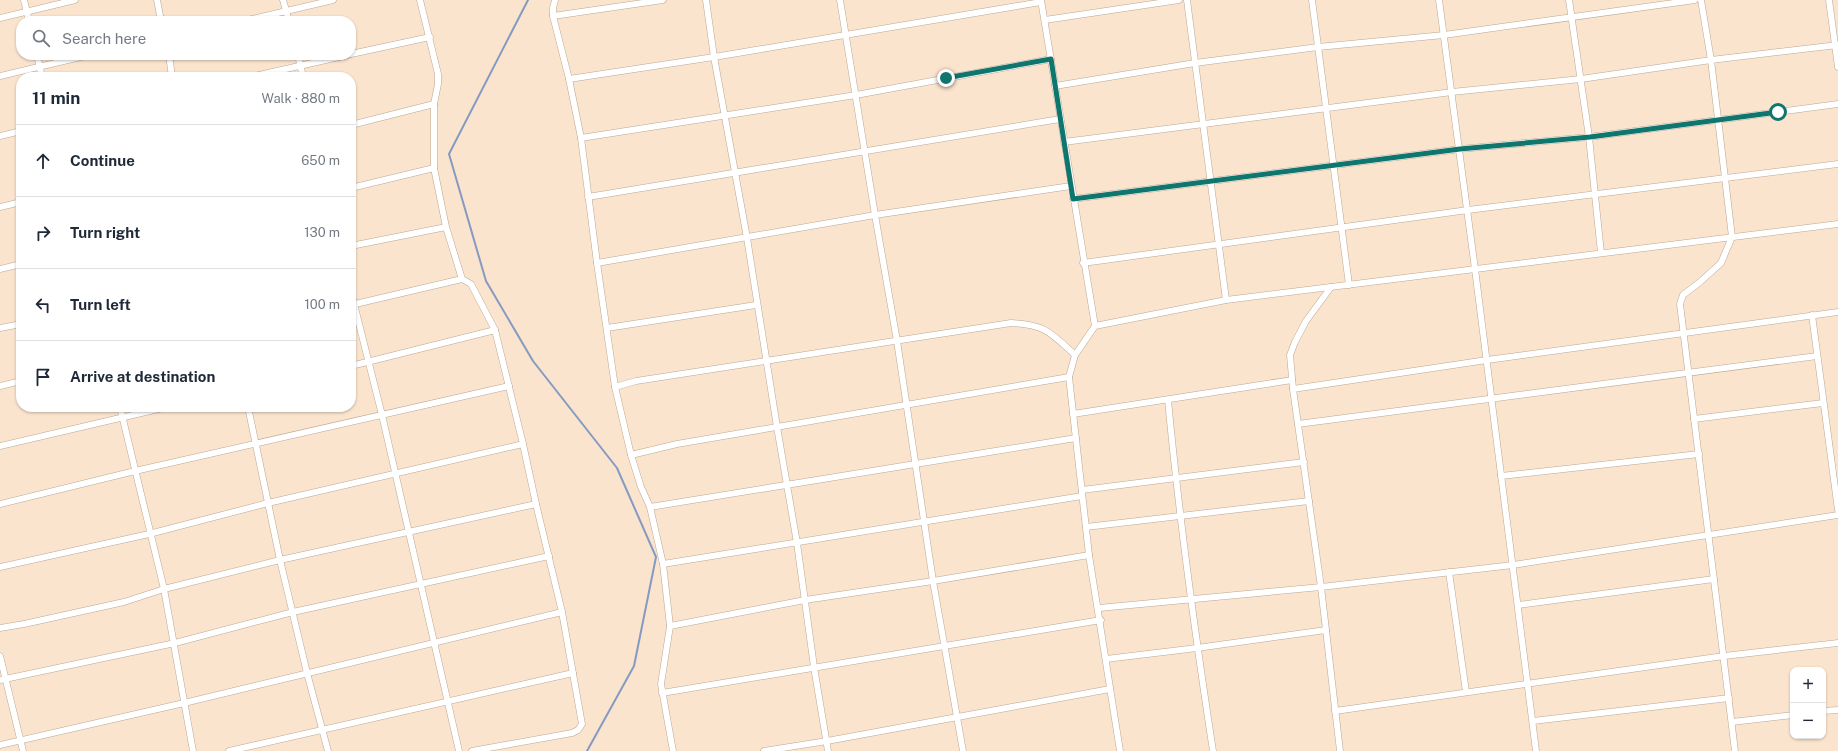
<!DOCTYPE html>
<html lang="en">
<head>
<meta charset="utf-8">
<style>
	body { margin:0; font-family:"Public Sans",sans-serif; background:#f2f2f3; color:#1f2937 }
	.controls { position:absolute; right:12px; bottom:12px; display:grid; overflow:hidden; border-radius:8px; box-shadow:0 1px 3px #0004 }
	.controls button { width:36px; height:36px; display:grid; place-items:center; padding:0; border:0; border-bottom:1px solid #e0e1e3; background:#fff; color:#1f2937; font:20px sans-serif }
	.stop { position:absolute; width:12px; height:12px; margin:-9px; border:3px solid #0f766e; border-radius:50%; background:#fff }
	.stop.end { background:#0f766e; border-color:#fff; box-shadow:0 1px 4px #0008 }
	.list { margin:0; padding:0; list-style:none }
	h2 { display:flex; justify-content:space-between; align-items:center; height:52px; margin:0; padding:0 16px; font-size:17px }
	h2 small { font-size:13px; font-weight:400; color:#747a83 }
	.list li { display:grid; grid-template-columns:26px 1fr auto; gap:12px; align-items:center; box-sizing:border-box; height:72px; padding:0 16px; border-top:1px solid #e0e1e3 }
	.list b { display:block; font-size:15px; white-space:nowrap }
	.list em { font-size:13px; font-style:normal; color:#747a83 }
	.icon { flex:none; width:22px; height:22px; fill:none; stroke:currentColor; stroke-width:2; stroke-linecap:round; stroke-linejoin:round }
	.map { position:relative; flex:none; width:1838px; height:751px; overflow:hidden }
	.search { position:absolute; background:#fff; box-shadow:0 1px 3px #0004; left:16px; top:16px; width:340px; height:44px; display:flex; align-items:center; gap:10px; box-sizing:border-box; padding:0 14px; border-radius:16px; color:#747a83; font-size:15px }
	.panel { position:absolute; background:#fff; box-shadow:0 1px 3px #0004; left:16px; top:72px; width:340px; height:340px; border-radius:16px }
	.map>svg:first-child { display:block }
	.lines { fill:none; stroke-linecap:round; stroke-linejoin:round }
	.stream { stroke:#859ac1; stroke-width:2 }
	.street-casing { stroke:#bca793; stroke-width:7 }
	.street { stroke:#fff; stroke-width:6 }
	.route { stroke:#0f766e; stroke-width:5 }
</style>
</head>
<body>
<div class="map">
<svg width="1838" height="751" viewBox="0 0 1838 751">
	<rect width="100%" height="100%" fill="#fae4ce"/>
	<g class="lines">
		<polyline class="stream" points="528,0 449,154 486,281 533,361 617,468 656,557 634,666 587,751"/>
		<defs>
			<g id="street">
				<polyline points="24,0 29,21"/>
				<polyline points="157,0 161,21"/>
				<polyline points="283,0 289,21"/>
				<polyline points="420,0 438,74 438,84 434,104 434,168 446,227 462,279 471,284 495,330 523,444 536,504 562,612 582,724 578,730 572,733 472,751"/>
				<polyline points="555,0 553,8 553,16 569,79 581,138 597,263 615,387 631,455 641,487 650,507 663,564 670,626 661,684 673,751"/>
				<polyline points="706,0 714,57 747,238 777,427 797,543 814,667 828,751"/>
				<polyline points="840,0 875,215 897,341 933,581 963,751"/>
				<polyline points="1041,0 1095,326"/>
				<polyline points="1187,0 1226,300"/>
				<polyline points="1312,0 1349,285"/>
				<polyline points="1439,0 1475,269 1536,751"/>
				<polyline points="1569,0 1589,137 1601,253"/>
				<polyline points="1701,0 1711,60 1732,237 1721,263 1700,282 1683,295 1680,304 1735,751"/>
				<polyline points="1829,0 1838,67"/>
				<polyline points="553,16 663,0"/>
				<polyline points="0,18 75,0"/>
				<polyline points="1045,20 1179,0"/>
				<polyline points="244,21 333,0"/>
				<polyline points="351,54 430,37"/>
				<polyline points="37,55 42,77"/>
				<polyline points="169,55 172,77"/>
				<polyline points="298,55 303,77"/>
				<polyline points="0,76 89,55"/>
				<polyline points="250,77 348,55"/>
				<polyline points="569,79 714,57 1041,2"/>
				<polyline points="1055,86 1195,63 1318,47 1444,35 1695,0"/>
				<polyline points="351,125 434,104"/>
				<polyline points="0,136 21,131"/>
				<polyline points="581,138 856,95 1051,59"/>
				<polyline points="1064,142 1452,92 1581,79 1711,60 1838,45"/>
				<polyline points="351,188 434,168"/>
				<polyline points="588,197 1060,119"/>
				<polyline points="1073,199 1460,149 1589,137 1838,104"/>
				<polyline points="0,207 21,202"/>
				<polyline points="351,246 446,227"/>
				<polyline points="597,263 875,215 1071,186"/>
				<polyline points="1083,263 1468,210 1838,164"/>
				<polyline points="0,269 21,264"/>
				<polyline points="1331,287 1306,321 1295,342 1290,355 1293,389 1321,587 1340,751"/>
				<polyline points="351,292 382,415 459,751"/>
				<polyline points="351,305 462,279"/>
				<polyline points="1812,315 1838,510"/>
				<polyline points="0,328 21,324"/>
				<polyline points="607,328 756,305"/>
				<polyline points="1075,355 1095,326 1226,300 1838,224"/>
				<polyline points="351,366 495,330"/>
				<polyline points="0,386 21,381"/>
				<path d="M 615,387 L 636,381 L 1011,323 C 1046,325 1050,332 1075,355 L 1069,377 L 1089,555 L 1120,751"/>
				<polyline points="1293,389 1487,360 1838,312"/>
				<path d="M 1168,400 C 1179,517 1195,634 1213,751"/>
				<polyline points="120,407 164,589 193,751"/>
				<polyline points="248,407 280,560 307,673 328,751"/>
				<polyline points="1073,414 1292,380"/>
				<polyline points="1694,419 1823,403"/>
				<polyline points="1298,424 1817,356"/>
				<polyline points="0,446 167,407"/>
				<polyline points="631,455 677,444 1069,377"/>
				<polyline points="1501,476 1699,454"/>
				<polyline points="1082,490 1304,462"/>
				<polyline points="0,504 135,471 509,386"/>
				<polyline points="650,507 1076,438"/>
				<polyline points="1086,527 1309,501"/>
				<polyline points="663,564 1082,496"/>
				<polyline points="0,567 149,534 268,503 523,444"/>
				<polyline points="1449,572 1466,692"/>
				<polyline points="1518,605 1714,579"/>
				<polyline points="1099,608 1321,587 1513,565 1838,515"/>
				<polyline points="670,626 805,600 933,581 1089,555"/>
				<polyline points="0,628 24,624 124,602 164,589 280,560 536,504"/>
				<polyline points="0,656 23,751"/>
				<polyline points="1106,659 1197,648 1326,630"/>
				<polyline points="0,680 175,643 293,612 549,556"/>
				<polyline points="662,693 1101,620"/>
				<polyline points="1335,711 1724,656 1838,643"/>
				<polyline points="1823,711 1838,710"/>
				<polyline points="1533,721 1729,698"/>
				<polyline points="1732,722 1793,715"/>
				<polyline points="0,745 184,703 562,612"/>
				<polyline points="229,751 573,673"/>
				<polyline points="764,751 827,741 1110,689"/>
			</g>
		</defs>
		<use href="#street" class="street-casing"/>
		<use href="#street" class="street"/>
	</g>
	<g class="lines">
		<polyline class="route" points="946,78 1051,59 1073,199 1460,149 1590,137 1778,112"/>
	</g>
</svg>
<div class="controls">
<button>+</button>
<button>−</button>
</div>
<div class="stop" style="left:1778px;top:112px"></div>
<div class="stop end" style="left:946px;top:78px"></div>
<div class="search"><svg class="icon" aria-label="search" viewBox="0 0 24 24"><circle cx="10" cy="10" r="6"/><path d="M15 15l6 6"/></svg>Search here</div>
<section class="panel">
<h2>11 min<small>Walk · 880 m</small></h2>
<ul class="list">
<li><svg class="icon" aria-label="ahead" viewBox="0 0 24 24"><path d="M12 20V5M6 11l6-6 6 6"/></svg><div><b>Continue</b></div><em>650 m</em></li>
<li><svg class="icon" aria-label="right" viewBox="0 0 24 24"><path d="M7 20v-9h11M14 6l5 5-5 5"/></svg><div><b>Turn right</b></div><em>130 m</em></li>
<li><svg class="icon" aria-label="left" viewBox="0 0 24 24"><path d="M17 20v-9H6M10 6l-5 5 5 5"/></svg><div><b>Turn left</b></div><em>100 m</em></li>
<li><svg class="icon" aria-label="arrive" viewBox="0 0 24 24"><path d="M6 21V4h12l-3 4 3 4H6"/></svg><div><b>Arrive at destination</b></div></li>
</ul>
</section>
</div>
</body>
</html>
